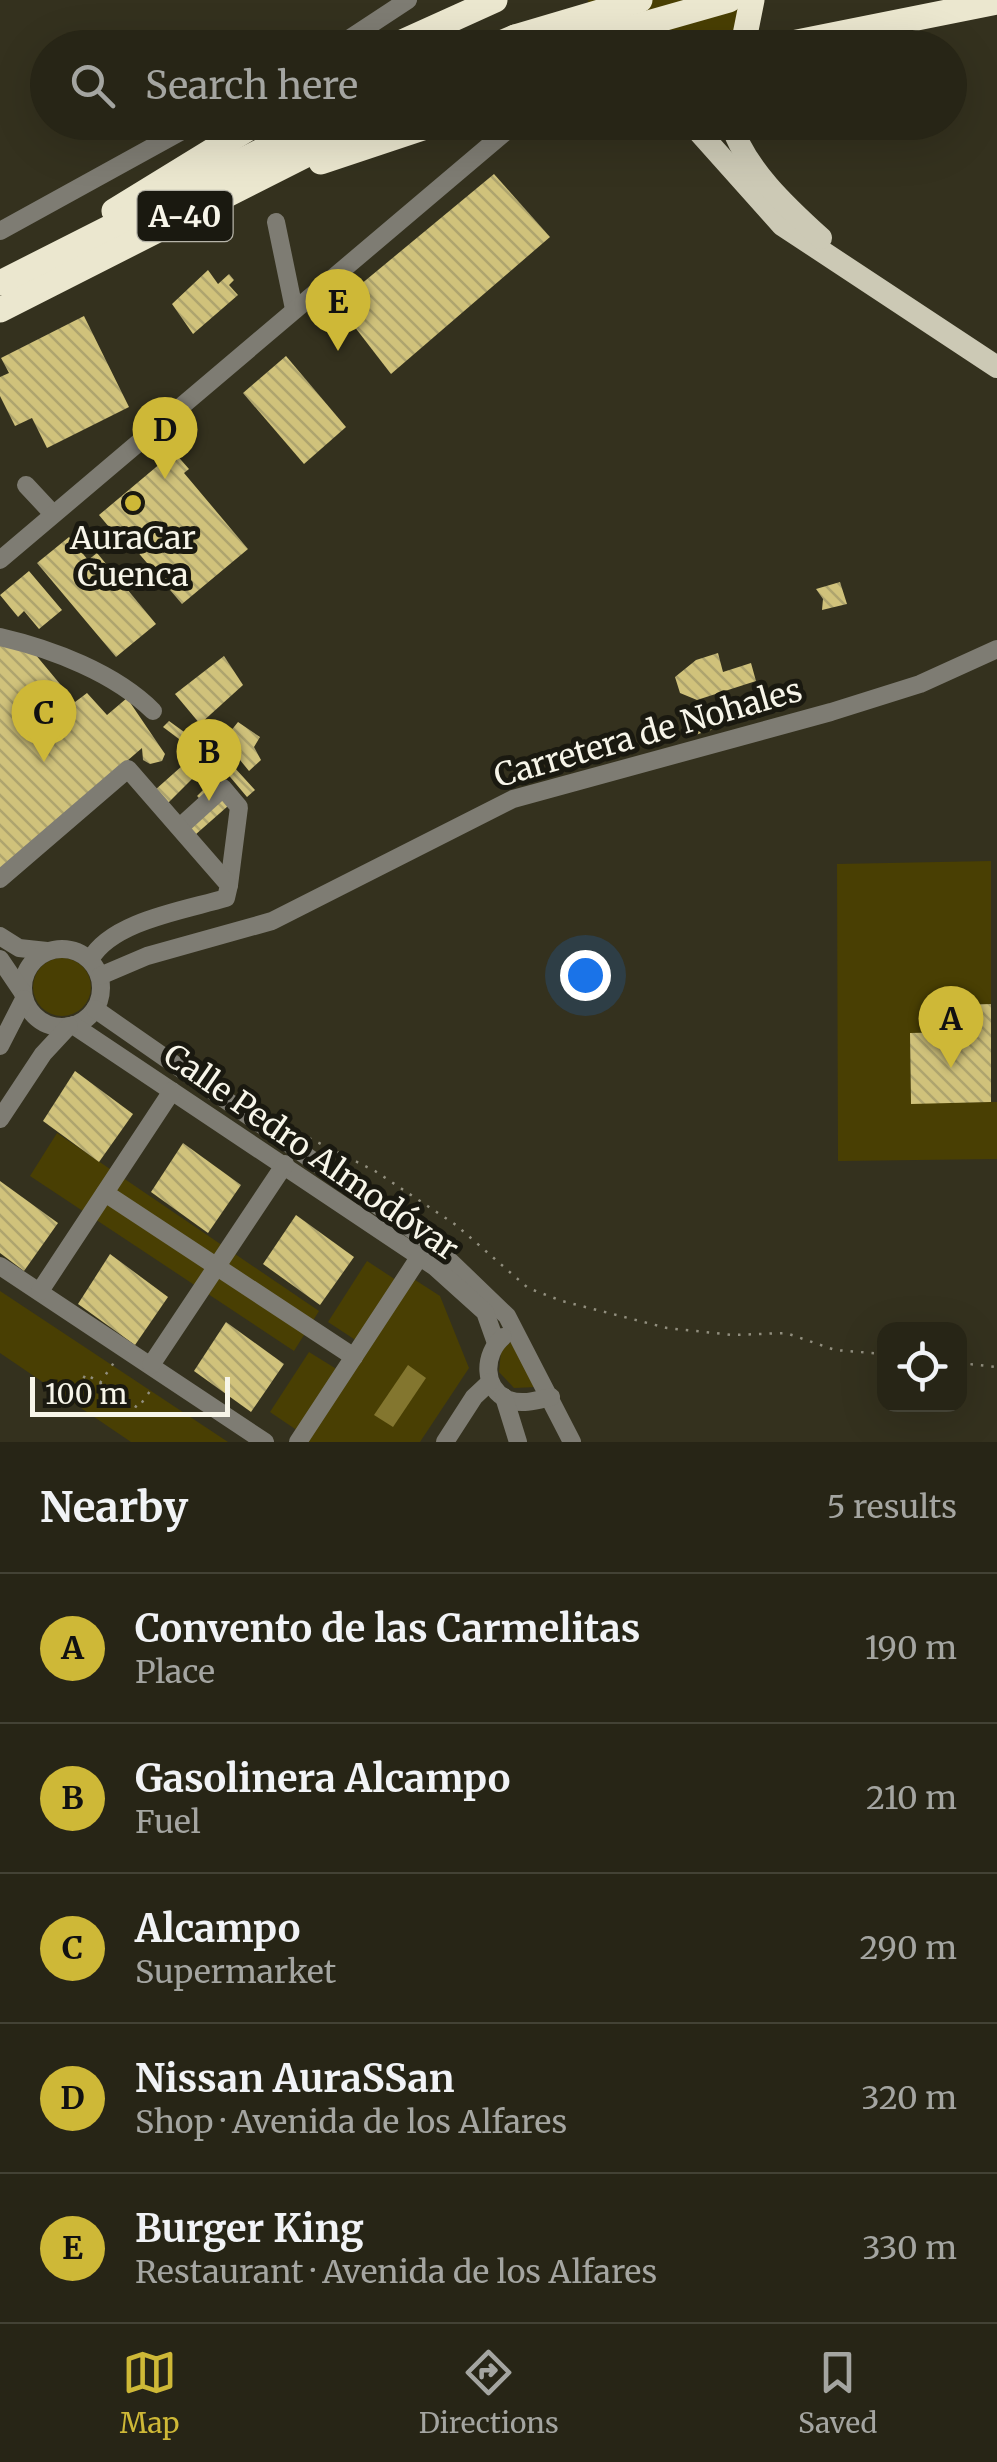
<!DOCTYPE html>
<html lang="en">
<head>
<meta charset="utf-8">
<style>
	body { margin:0; font-family:Merriweather,serif; background:#333123; color:#f1f3f6 }
	.controls { position:absolute; right:30px; bottom:30px; display:grid; overflow:hidden; border-radius:20px; box-shadow:0 10px 40px #0002 }
	.controls button { width:90px; height:90px; display:grid; place-items:center; padding:0; border:0; border-bottom:2px solid #434235; background:#272516; color:#f1f3f6; font:50px sans-serif }
	.scale { position:absolute; left:30px; bottom:25px; width:200px; box-sizing:border-box; padding-left:10px; border:5px solid #f7f5e9; border-top:0; font-size:28px; line-height:35px; white-space:nowrap; color:#f7f5e9; -webkit-text-stroke:8px #1a1910; paint-order:stroke }
	.you { position:absolute; left:585px; top:975px; width:35px; height:35px; margin:-25px; border:8px solid #fff; border-radius:50%; background:#1a73e8; box-shadow:0 0 0 15px #1a73e833 }
	.badge { display:grid; place-items:center; width:65px; height:65px; border-radius:50%; background:#ceb837; color:#111; font-size:32px; font-weight:700 }
	.pin { position:absolute; translate:-50% -82px; filter:drop-shadow(0 2px 5px #0008) }
	.pin::after { content:''; position:absolute; top:52px; width:35px; height:30px; background:inherit; clip-path:polygon(0 0,100% 0,50% 100%) }
	.list { margin:0; padding:0; list-style:none }
	h2 { display:flex; justify-content:space-between; align-items:center; height:130px; margin:0; padding:0 40px; font-size:42px }
	h2 small { font-size:32px; font-weight:400; color:#a4a5a1 }
	.list li { display:grid; grid-template-columns:65px 1fr auto; gap:30px; align-items:center; box-sizing:border-box; height:150px; padding:0 40px; border-top:2px solid #434235 }
	.list b { display:block; font-size:38px; white-space:nowrap }
	.list p { margin:0; font-size:32px; white-space:nowrap; color:#a4a5a1 }
	.list em { font-size:32px; font-style:normal; color:#a4a5a1 }
	.icon { flex:none; width:55px; height:55px; fill:none; stroke:currentColor; stroke-width:2; stroke-linecap:round; stroke-linejoin:round }
	.map { position:relative; flex:none; width:997px; height:1442px; overflow:hidden }
	.search { position:absolute; background:#272516; box-shadow:0 10px 40px #0002; left:30px; right:30px; top:30px; height:110px; display:flex; align-items:center; gap:25px; box-sizing:border-box; padding:0 35px; border-radius:55px; color:#a4a5a1; font-size:38px }
	.sheet { height:880px; background:#272516 }
	nav { display:flex; justify-content:space-around; align-items:center; box-sizing:border-box; height:140px; border-top:2px solid #434235; background:#272516; font-size:28px; color:#a4a5a1 }
	nav a { display:grid; justify-items:center; gap:5px }
	nav .on { color:#ceb837 }
	.map>svg:first-child { display:block }
	.green { fill:#493f03 }
	.water { fill:#83762f }
	.building { fill:url(#building-back-hatch) }
	.lines { fill:none; stroke-linecap:round; stroke-linejoin:round }
	.path { stroke:#918e7e; stroke-width:2.5; stroke-dasharray:2.5 8; stroke-linecap:butt }
	.minor { stroke:#7e7c73; stroke-width:18 }
	.major { stroke:#ccc9b5; stroke-width:22 }
	.highway { stroke:#ebe7cf; stroke-width:25 }
	.highway-bridge { stroke:#ebe7cf; stroke-width:25 }
	.poi-dot { fill:#ceb837; stroke:#1a1910; stroke-width:4 }
	.labels { text-anchor:middle; dominant-baseline:central; stroke-width:10; stroke-linejoin:round; paint-order:stroke }
	.shield { fill:#1a1910; stroke:#b5b3a8; stroke-width:2.5 }
	.shield-label { font-size:30px; font-weight:bold; fill:#f7f5e9 }
	.poi-label { font-size:32px; fill:#f7f5e9; stroke:#1a1910 }
	.street-label { font-size:32px; fill:#f7f5e9; stroke:#1a1910 }
</style>
</head>
<body>
<div class="map">
<svg width="997" height="1442" viewBox="0 0 997 1442">
	<defs>
		<pattern id="building-back-hatch" width="6" height="6" patternUnits="userSpaceOnUse" patternTransform="scale(2.5)"><rect width="6" height="6" fill="#d0c27b"/><path d="M-1 5l2 2M0 0l6 6M5-1l2 2" fill="none" stroke="#aea46e"/></pattern>
	</defs>
	<rect width="100%" height="100%" fill="#34311e"/>
	<g class="green">
		<polygon points="588,0 742,0 735,31 724,47 606,48 592,24"/>
		<polygon points="991,861 991,1004 956,1005 955,1032 910,1034 911,1103 997,1102 997,1159 838,1161 837,864"/>
		<circle cx="62" cy="987" r="29"/>
		<polygon points="57,1133 319,1311 294,1351 30,1176"/>
		<polygon points="367,1261 396,1280 357,1341 328,1322"/>
		<polygon points="409,1276 440,1296 469,1368 420,1442 301,1442"/>
		<polygon points="0,1291 228,1442 131,1442 0,1353"/>
		<polygon points="514,1339 536,1387 514,1388 499,1372 501,1351"/>
		<polygon points="309,1352 338,1370 298,1431 270,1412"/>
	</g>
	<polygon class="water" points="408,1365 426,1378 393,1427 374,1415"/>
	<g class="building">
		<polygon points="494,174 550,237 391,374 337,304"/>
		<polygon points="208,270 218,284 229,274 234,280 229,285 238,295 193,334 172,304"/>
		<polygon points="84,316 129,407 47,448 32,418 15,426 0,396 0,377 9,373 1,358"/>
		<polygon points="286,356 346,427 304,464 243,393"/>
		<polygon points="174,452 189,469 184,473 248,549 182,604 118,529 114,533 99,515"/>
		<polygon points="69,537 88,560 97,553 156,624 116,657 37,563"/>
		<polygon points="29,571 62,610 39,629 24,611 18,617 0,595"/>
		<polygon points="840,582 847,604 822,610 823,599 816,589"/>
		<polygon points="0,644 30,648 75,702 87,693 107,715 127,698 165,754 162,761 150,764 143,760 142,748 0,871"/>
		<polygon points="718,653 723,672 751,663 756,681 697,700 680,693 675,677 696,660"/>
		<polygon points="224,656 243,685 200,724 175,694"/>
		<polygon points="769,692 774,711 688,737 682,716"/>
		<polygon points="169,721 202,745 195,751 163,727"/>
		<polygon points="238,722 260,737 254,747 261,760 249,771 240,760 236,765 223,755 255,790 247,797 215,759 223,755 219,752 168,803 155,790 210,741 219,752 218,747"/>
		<polygon points="209,784 228,806 195,835 185,822 208,808 197,796"/>
		<polygon points="991,1004 991,1102 911,1104 910,1033 955,1032 955,1005"/>
		<polygon points="75,1071 133,1114 99,1162 43,1121"/>
		<polygon points="183,1143 241,1185 208,1233 151,1192"/>
		<polygon points="0,1181 58,1223 24,1271 0,1253"/>
		<polygon points="296,1215 354,1257 320,1305 263,1264"/>
		<polygon points="110,1254 168,1297 135,1345 78,1304"/>
		<polygon points="226,1322 284,1364 251,1412 194,1371"/>
	</g>
	<g class="lines">
		<g class="path">
			<polyline points="309,1138 375,1171 456,1225 528,1288 562,1301 667,1328 733,1335 786,1333 835,1350 884,1354"/>
			<polyline points="960,1363 997,1367"/>
			<polyline points="100,1383 115,1361"/>
			<polyline points="78,1387 86,1374 138,1408 153,1387"/>
		</g>
		<g class="minor">
			<polyline points="335,48 408,0"/>
			<polyline points="276,222 294,309"/>
			<polyline points="0,231 198,122"/>
			<polyline points="26,485 53,514"/>
			<polyline points="0,560 517,122"/>
			<path d="M 0,637 C 52,649 115,673 153,711"/>
			<polyline points="180,827 223,788 239,807 229,885"/>
			<path d="M 0,879 L 128,769 L 229,885 L 226,898 C 186,910 111,921 90,960"/>
			<polyline points="0,936 19,948 47,951"/>
			<circle cx="62" cy="988" r="39"/>
			<polyline points="0,959 23,993"/>
			<polyline points="100,976 147,956 272,921 513,799 831,712 920,684 997,649"/>
			<polyline points="95,1009 430,1242 507,1316 572,1442"/>
			<polyline points="73,1025 435,1267 485,1312 496,1343"/>
			<polyline points="0,1046 24,999"/>
			<polyline points="0,1119 43,1054 69,1026"/>
			<polyline points="105,1193 354,1357"/>
			<polyline points="0,1266 265,1442"/>
			<polyline points="40,1291 172,1091"/>
			<path d="M 503,1337 C 483,1354 482,1389 509,1400 C 523,1405 538,1400 551,1397"/>
			<polyline points="151,1365 285,1164"/>
			<polyline points="504,1397 518,1442"/>
			<polyline points="298,1442 420,1256"/>
			<polyline points="445,1442 474,1397 490,1382"/>
		</g>
		<g class="major">
			<polyline points="690,122 782,225 997,367"/>
			<path d="M 731,122 C 743,167 788,208 821,238"/>
		</g>
		<g class="highway">
			<polyline points="389,48 495,0"/>
			<polyline points="489,48 515,37"/>
			<polyline points="736,48 745,35 752,0"/>
			<polyline points="767,48 997,2"/>
			<polyline points="321,162 441,122"/>
			<polyline points="114,211 259,122"/>
			<polyline points="0,283 318,122"/>
			<polyline points="0,310 371,122"/>
		</g>
		<g class="highway-bridge">
			<polyline points="515,37 640,0"/>
			<polyline points="560,48 729,0"/>
		</g>
	</g>
	<circle class="poi-dot" cx="133" cy="503" r="10"/>
	<g class="labels">
		<rect class="shield" x="137.5" y="191" width="95" height="50" rx="8"/>
		<g class="shield-label">
			<text x="185" y="216">A-40</text>
		</g>
		<g class="poi-label">
			<text x="133" y="538">AuraCar<tspan x="133" dy="37">Cuenca</tspan></text>
		</g>
		<g class="street-label">
			<text transform="translate(648 733) rotate(-16)">Carretera de Nohales</text>
			<text transform="translate(311 1152) rotate(35)">Calle Pedro Almodóvar</text>
		</g>
	</g>
</svg>
<div class="controls">
<button><svg class="icon" aria-label="locate" viewBox="0 0 24 24"><circle cx="12" cy="12" r="6"/><path d="M12 2v4M12 18v4M2 12h4M18 12h4"/></svg></button>
</div>
<div class="scale">100 m</div>
<div class="you"></div>
<div class="pin badge" style="left:951px;top:1068px">A</div>
<div class="pin badge" style="left:209px;top:801px">B</div>
<div class="pin badge" style="left:44px;top:762px">C</div>
<div class="pin badge" style="left:165px;top:479px">D</div>
<div class="pin badge" style="left:338px;top:351px">E</div>
<div class="search"><svg class="icon" aria-label="search" viewBox="0 0 24 24"><circle cx="10" cy="10" r="6"/><path d="M15 15l6 6"/></svg>Search here</div>
</div>
<section class="sheet">
<h2>Nearby<small>5 results</small></h2>
<ul class="list">
<li><span class="badge">A</span><div><b>Convento de las Carmelitas</b><p>Place</p></div><em>190 m</em></li>
<li><span class="badge">B</span><div><b>Gasolinera Alcampo</b><p>Fuel</p></div><em>210 m</em></li>
<li><span class="badge">C</span><div><b>Alcampo</b><p>Supermarket</p></div><em>290 m</em></li>
<li><span class="badge">D</span><div><b>Nissan AuraSSan</b><p>Shop · Avenida de los Alfares</p></div><em>320 m</em></li>
<li><span class="badge">E</span><div><b>Burger King</b><p>Restaurant · Avenida de los Alfares</p></div><em>330 m</em></li>
</ul>
</section>
<nav>
<a class="on"><svg class="icon" aria-label="map" viewBox="0 0 24 24"><path d="M3 6l6-2 6 2 6-2v14l-6 2-6-2-6 2zM9 4v14M15 6v14"/></svg>Map</a>
<a><svg class="icon" aria-label="directions" viewBox="0 0 24 24"><path d="M12 3l9 9-9 9-9-9zM9 14v-3h6M13 9l2 2-2 2"/></svg>Directions</a>
<a><svg class="icon" aria-label="saved" viewBox="0 0 24 24"><path d="M7 4h10v16l-5-4-5 4z"/></svg>Saved</a>
</nav>
</body>
</html>
